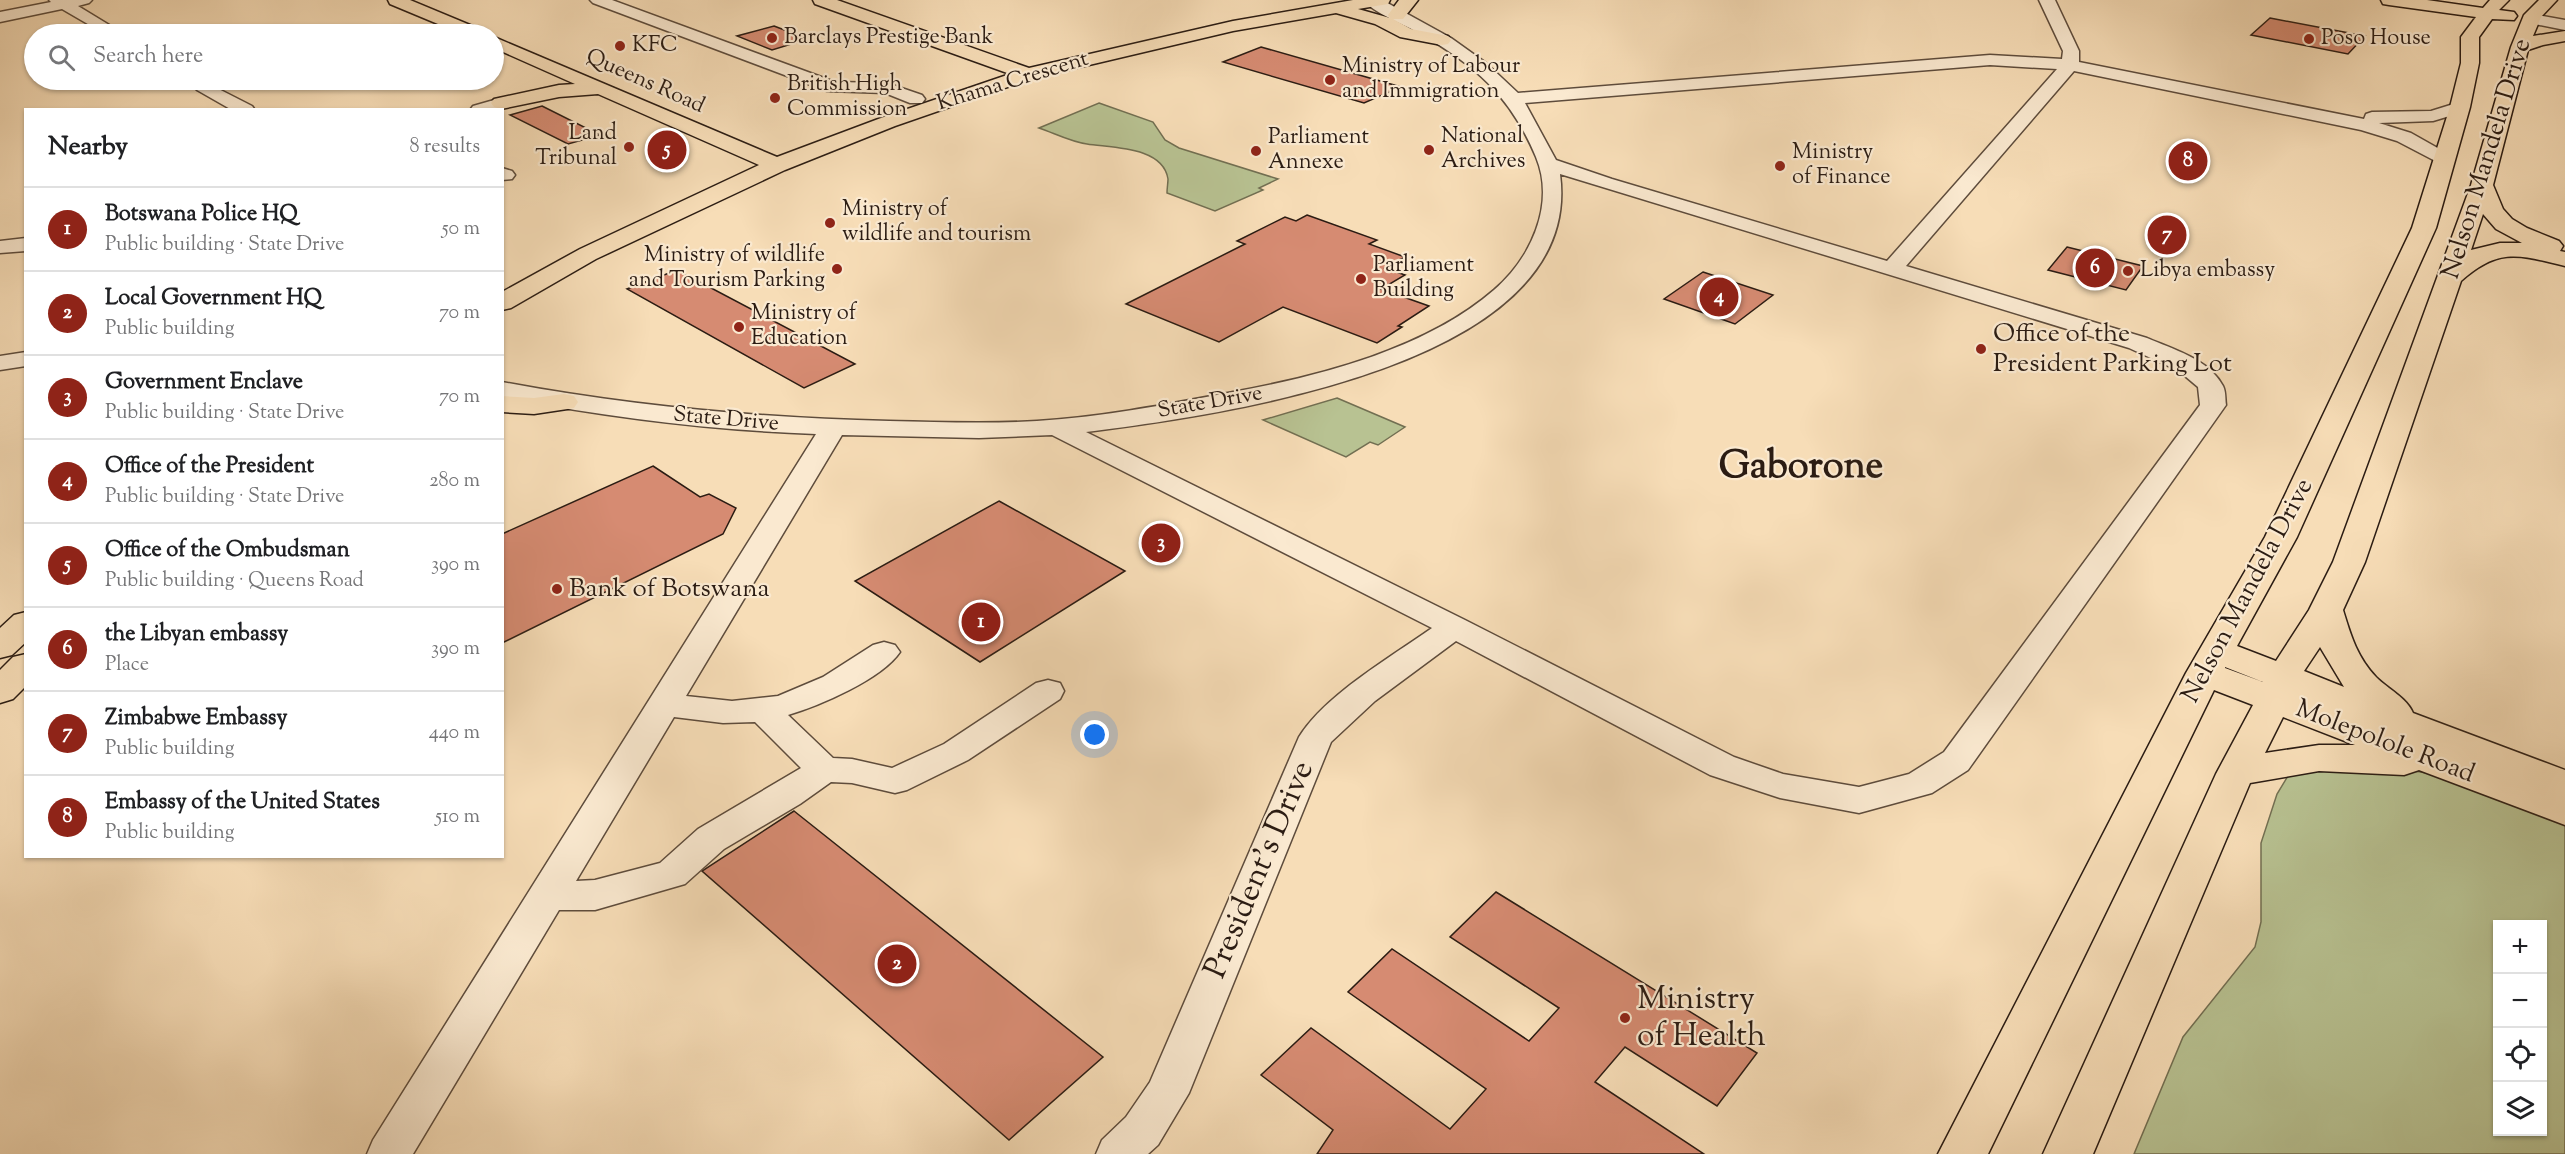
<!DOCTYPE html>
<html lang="en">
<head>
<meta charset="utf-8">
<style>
	body { margin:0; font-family:"Sorts Mill Goudy",serif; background:#f6f6f6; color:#202124 }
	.controls { position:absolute; right:18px; bottom:18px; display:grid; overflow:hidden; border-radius:0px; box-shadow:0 2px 4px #0004 }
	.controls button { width:54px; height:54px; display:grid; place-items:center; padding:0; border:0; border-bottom:2px solid #e0e0e0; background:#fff; color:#202124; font:30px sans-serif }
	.you { position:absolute; left:1095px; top:735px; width:21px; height:21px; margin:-15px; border:4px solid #fff; border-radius:50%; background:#1a73e8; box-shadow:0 0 0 9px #1a73e833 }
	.badge { display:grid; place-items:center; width:39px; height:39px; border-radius:50%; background:#8f2418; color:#fff; font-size:20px; font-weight:700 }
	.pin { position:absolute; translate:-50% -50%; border:3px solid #fff; box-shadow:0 2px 6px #0006 }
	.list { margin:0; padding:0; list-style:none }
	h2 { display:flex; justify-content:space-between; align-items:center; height:78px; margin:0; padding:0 24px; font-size:26px }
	h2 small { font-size:20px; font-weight:400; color:#757577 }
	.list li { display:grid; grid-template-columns:39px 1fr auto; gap:18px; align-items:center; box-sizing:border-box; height:84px; padding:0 24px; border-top:2px solid #e0e0e0 }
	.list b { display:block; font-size:22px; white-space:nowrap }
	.list p { margin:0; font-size:20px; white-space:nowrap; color:#757577 }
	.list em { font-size:20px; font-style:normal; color:#757577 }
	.icon { flex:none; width:33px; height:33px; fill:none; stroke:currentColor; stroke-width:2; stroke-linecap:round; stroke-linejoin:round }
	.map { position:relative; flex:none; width:2565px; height:1154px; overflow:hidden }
	.search { position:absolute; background:#fff; box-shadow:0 2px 4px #0004; left:24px; top:24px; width:480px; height:66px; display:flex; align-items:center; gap:15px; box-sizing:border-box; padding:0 21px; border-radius:33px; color:#757577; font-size:22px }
	.panel { position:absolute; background:#fff; box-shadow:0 2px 4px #0004; left:24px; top:108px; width:480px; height:750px; border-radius:0px }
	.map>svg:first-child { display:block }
	.green { fill:#b8c292; stroke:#726f52; stroke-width:1.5; fill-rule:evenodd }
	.building { fill:#d68b72; stroke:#2b1c13; stroke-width:1.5 }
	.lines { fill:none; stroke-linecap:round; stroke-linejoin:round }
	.minor-casing { stroke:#5e4c3c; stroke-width:3 }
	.major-casing { stroke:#2b1c13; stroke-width:3 }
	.minor { fill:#fae9d0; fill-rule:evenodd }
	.major { fill:#f7ddb7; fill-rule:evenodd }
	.poi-dot { fill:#8f2418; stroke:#fae9d0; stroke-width:2 }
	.labels { text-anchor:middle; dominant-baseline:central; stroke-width:4.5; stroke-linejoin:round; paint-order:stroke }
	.far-poi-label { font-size:22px; fill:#2b1c13; stroke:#fae9d0; text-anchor:start }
	.far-street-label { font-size:22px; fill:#2b1c13; stroke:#fae9d0 }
	.street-label { font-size:26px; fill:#2b1c13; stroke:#fae9d0 }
	.poi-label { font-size:26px; fill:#2b1c13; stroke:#fae9d0; text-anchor:start }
	.near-street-label { font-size:32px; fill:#2b1c13; stroke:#fae9d0 }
	.near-poi-label { font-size:32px; fill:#2b1c13; stroke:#fae9d0; text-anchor:start }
	.town-label { font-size:38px; font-weight:bold; fill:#2b1c13; stroke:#fae9d0 }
</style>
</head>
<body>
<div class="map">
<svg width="2565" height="1154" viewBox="0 0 2565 1154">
	<rect width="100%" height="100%" fill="#f7ddb7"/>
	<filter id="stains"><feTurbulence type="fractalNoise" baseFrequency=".00333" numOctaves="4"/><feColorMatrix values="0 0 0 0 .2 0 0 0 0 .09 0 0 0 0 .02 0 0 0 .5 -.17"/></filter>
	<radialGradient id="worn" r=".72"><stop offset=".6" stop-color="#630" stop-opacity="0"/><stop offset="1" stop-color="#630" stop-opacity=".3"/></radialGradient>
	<g class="green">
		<path d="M 1099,103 L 1153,122 L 1165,140 L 1179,148 L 1278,179 L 1259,188 L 1263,190 L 1215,211 L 1167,193 C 1167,188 1168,183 1168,179 C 1163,146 1110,148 1087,144 C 1071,142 1054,133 1039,128 Z"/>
		<polygon points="1337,398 1405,427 1378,445 1370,442 1346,457 1263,420"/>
		<path d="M 2357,762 L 2427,773 L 2565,824 L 2565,1154 L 2134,1154 L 2183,1037 L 2255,947 L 2261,922 L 2261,843 L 2277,794 L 2291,771 ZM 2498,924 L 2542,924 L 2542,1132 L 2498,1132 Z"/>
	</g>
	<g class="building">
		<polygon points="2270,18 2365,36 2348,54 2251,35"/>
		<polygon points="774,26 808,39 772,50 737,36"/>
		<polygon points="1261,47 1401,87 1364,103 1223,62"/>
		<polygon points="542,106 600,135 568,144 510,115"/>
		<polygon points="1307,215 1377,240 1369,244 1405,257 1385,268 1405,275 1381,289 1429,306 1398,326 1402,327 1377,343 1283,307 1219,342 1126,304 1245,244 1237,241 1285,217 1296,221"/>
		<polygon points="2067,247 2143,266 2126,290 2048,270"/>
		<polygon points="677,270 855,364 804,388 627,289"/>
		<polygon points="1703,272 1773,295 1735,324 1664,299"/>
		<polygon points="653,466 700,497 709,494 736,508 723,534 502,643 502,534"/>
		<polygon points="999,501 1125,571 980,662 855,581"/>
		<polygon points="794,811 1103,1057 1009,1140 702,871"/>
		<polygon points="1496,892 1757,1053 1717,1106 1625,1047 1595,1082 1704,1154 1317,1154 1333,1130 1261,1075 1311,1028 1450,1129 1486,1089 1348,992 1392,949 1529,1041 1559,1008 1450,937"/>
	</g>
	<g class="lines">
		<defs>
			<g id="minor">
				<polygon points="49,0 92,0 89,3 78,6 124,34 105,34 62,9 0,22 0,12 51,2"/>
				<polygon points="590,0 612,0 835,82 887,83 922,95 925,99 922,103 910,103 885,93 827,91 593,3"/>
				<path d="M 1362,0 L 1382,0 L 1451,38 L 1486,63 L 1518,93 L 1990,55 L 2062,59 L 2063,51 L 2039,0 L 2055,0 L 2079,51 L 2079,62 L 2364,119 L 2366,114 L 2372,112 L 2431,111 L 2460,102 L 2466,103 L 2469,107 L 2466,111 L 2433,121 L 2379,123 L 2411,133 L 2450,155 L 2453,159 L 2450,163 L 2443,165 L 2397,141 L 2361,130 L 2074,71 L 1906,266 L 2147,338 C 2172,349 2209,359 2223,386 C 2226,392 2225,399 2226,405 L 1968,770 L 1932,793 L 1859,813 L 1780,798 L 1710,775 L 1456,641 L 1375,701 L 1331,742 L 1189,1093 L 1158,1145 L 1148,1154 L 1096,1154 L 1102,1140 L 1126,1117 L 1150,1082 L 1299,737 C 1325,695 1391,657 1432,628 L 1052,435 L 979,438 L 842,435 L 686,696 L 732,701 L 778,696 L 823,677 L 873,645 L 884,642 L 895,645 L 900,652 C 882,679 819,706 788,715 L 833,758 L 852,759 L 892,768 L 944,744 L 1036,683 L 1048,680 L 1060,683 L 1064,691 L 1060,699 L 968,760 L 907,790 L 895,793 L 852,783 L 831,782 L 800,804 L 724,849 L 685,884 L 595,910 L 559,910 L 413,1154 L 367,1154 L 373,1140 L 816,434 C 710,430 606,417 502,397 L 502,382 C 630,406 759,418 889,421 C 938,422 988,424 1037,421 C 1103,417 1169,404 1233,392 C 1320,376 1426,349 1494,290 C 1530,259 1556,205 1536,157 C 1510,95 1474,64 1417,32 C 1399,22 1377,14 1362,0 ZM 1990,65 L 2057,69 L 1887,261 L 1612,179 L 1556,160 L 1525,103 ZM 1560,174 L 2129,348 L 2179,371 L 2198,387 L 2200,405 L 1944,752 L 1909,774 L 1859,787 L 1783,774 L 1734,757 L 1465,620 L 1086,432 C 1219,415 1586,366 1560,174 ZM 674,717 L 723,723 L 755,722 L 801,768 L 698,829 L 660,863 L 595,880 L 576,881 Z"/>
				<polygon points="2531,14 2565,20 2565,30 2525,22 2523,19"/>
				<polygon points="203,81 252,106 255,110 232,110 197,90 194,86 197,82"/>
				<path d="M 501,98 L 507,99 L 510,103 C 502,113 483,110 470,110 L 473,106 Z"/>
				<polygon points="502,168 512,171 515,175 512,179 502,180"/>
				<polygon points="26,238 26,251 0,253 0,241"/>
				<polygon points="26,352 26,366 0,370 0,356"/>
			</g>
			<g id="major">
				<polygon points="388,0 410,0 482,30 485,34 462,34 390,4"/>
				<polygon points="813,0 837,0 1029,68 1233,21 1353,0 1390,0 1388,4 1358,9 1390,18 1388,15 1399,0 1418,0 1403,19 1393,19 1411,29 1448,36 1451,40 1448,44 1442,45 1400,37 1375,24 1336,13 1233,31 1034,78 895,126 785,170 596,259 511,308 502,310 502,292 580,249 759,165 598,94 559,97 501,109 494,107 491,103 494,99 559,85 575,84 494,48 494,37 777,157 881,118 1010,74 815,4"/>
				<path d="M 2381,0 L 2427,0 L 2483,8 L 2490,0 L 2509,0 L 2499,10 L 2514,12 L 2517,16 L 2514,20 L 2492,19 L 2479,37 L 2479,63 L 2470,107 L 2436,228 L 2297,537 L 2237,646 L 2276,661 L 2309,610 L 2333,562 L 2471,185 L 2511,47 L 2524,15 L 2539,0 L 2557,0 L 2541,17 L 2533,36 L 2565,31 L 2565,41 L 2543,45 L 2528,50 L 2493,185 L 2503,209 L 2512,219 L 2527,228 L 2559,241 L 2563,246 L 2560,251 L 2565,252 L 2565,266 C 2519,255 2499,247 2461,281 L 2365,562 L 2343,610 C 2351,636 2357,657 2376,677 C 2388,689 2407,698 2413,713 L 2565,770 L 2565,825 L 2419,770 L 2404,775 L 2319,771 L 2250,783 L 2093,1154 L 2043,1154 L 2216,774 L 2253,705 L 2214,690 L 1988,1154 L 1938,1154 L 2186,673 L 2265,537 L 2412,228 L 2450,107 L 2461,63 L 2461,37 L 2476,17 L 2389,5 L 2383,4 ZM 2483,214 L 2496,229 L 2522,243 L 2500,243 L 2471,250 ZM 2320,647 L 2344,687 L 2304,671 ZM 2225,667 L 2263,682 L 2225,668 ZM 2283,717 L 2355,745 L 2319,745 L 2265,753 Z"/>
				<polygon points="564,394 574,396 578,402 574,408 534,414 502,412 502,396 534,398"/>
				<polygon points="26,612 26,642 12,655 0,658 0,628 14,615"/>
				<polygon points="26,654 26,686 13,699 0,703 0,670 13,657"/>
			</g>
		</defs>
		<use href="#minor" class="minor-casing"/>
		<use href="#major" class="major-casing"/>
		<use href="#minor" class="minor"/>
		<use href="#major" class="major"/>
	</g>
	<g class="poi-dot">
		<circle cx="772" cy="38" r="6"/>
		<circle cx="2309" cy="39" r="6"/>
		<circle cx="620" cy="46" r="6"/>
		<circle cx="1330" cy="80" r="6"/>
		<circle cx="775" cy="98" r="6"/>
		<circle cx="629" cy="147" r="6"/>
		<circle cx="1429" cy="150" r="6"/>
		<circle cx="1256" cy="151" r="6"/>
		<circle cx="1780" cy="166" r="6"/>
		<circle cx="830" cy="223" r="6"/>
		<circle cx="837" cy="269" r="6"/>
		<circle cx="2128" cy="271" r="6"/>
		<circle cx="1361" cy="279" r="6"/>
		<circle cx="739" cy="327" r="6"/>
		<circle cx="1981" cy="349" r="6"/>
		<circle cx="557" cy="589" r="6"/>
		<circle cx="1625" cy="1018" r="6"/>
	</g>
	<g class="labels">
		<g class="far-poi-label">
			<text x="784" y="38">Barclays Prestige Bank</text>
			<text x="2321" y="39">Poso House</text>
			<text x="632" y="46">KFC</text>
			<text x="1342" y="67">Ministry of Labour<tspan x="1342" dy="25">and Immigration</tspan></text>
			<text x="787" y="85">British High<tspan x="787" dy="25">Commission</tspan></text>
			<text x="617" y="134" text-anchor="end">Land<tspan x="617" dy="25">Tribunal</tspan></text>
			<text x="1441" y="137">National<tspan x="1441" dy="25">Archives</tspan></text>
			<text x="1268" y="138">Parliament<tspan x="1268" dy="25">Annexe</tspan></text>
			<text x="1792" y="153">Ministry<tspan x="1792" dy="25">of Finance</tspan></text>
			<text x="842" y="210">Ministry of<tspan x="842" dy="25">wildlife and tourism</tspan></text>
			<text x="825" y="256" text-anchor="end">Ministry of wildlife<tspan x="825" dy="25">and Tourism Parking</tspan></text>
			<text x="1373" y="266">Parliament<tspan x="1373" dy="25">Building</tspan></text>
			<text x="2140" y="271">Libya embassy</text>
			<text x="751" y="314">Ministry of<tspan x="751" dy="25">Education</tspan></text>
		</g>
		<g class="far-street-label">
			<text transform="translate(645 82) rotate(24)">Queens Road</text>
			<text transform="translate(1013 82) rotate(-17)">Khama Crescent</text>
			<text transform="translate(1210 403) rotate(-10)">State Drive</text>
			<text transform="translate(726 420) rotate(5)">State Drive</text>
		</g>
		<g class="street-label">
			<text transform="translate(2487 159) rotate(-73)">Nelson Mandela Drive</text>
			<text transform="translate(2248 591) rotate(-62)">Nelson Mandela Drive</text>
			<text transform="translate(2385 742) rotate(21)">Molepolole Road</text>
		</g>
		<g class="poi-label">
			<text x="1993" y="334">Office of the<tspan x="1993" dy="30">President Parking Lot</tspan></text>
			<text x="569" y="589">Bank of Botswana</text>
		</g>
		<g class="near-street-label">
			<text transform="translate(1260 870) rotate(-67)">President's Drive</text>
		</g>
		<g class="near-poi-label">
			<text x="1637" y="1000">Ministry<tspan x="1637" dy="37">of Health</tspan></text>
		</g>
		<g class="town-label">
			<text x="1801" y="468">Gaborone</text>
		</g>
	</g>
	<rect width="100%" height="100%" filter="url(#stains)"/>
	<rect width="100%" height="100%" fill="url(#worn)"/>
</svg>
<div class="controls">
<button>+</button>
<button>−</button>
<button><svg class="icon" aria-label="locate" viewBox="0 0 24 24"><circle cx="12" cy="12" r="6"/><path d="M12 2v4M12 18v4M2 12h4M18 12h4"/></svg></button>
<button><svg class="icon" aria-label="layers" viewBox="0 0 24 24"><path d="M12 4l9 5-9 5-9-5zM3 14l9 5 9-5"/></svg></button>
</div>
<div class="you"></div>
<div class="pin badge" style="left:981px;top:622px">1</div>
<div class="pin badge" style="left:897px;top:964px">2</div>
<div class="pin badge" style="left:1161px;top:543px">3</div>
<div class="pin badge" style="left:1719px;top:297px">4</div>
<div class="pin badge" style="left:667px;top:150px">5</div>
<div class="pin badge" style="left:2095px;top:268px">6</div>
<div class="pin badge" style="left:2167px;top:235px">7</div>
<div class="pin badge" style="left:2188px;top:161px">8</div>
<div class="search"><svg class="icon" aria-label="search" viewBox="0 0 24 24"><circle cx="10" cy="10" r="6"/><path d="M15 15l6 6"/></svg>Search here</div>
<section class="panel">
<h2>Nearby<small>8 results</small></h2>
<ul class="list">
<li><span class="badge">1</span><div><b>Botswana Police HQ</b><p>Public building · State Drive</p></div><em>50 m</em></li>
<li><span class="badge">2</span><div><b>Local Government HQ</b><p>Public building</p></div><em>70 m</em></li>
<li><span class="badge">3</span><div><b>Government Enclave</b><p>Public building · State Drive</p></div><em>70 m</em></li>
<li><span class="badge">4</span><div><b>Office of the President</b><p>Public building · State Drive</p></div><em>280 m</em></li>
<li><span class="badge">5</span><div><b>Office of the Ombudsman</b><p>Public building · Queens Road</p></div><em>390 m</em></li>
<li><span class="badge">6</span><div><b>the Libyan embassy</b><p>Place</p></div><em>390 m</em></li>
<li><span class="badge">7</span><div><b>Zimbabwe Embassy</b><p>Public building</p></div><em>440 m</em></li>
<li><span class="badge">8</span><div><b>Embassy of the United States</b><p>Public building</p></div><em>510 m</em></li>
</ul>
</section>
</div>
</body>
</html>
